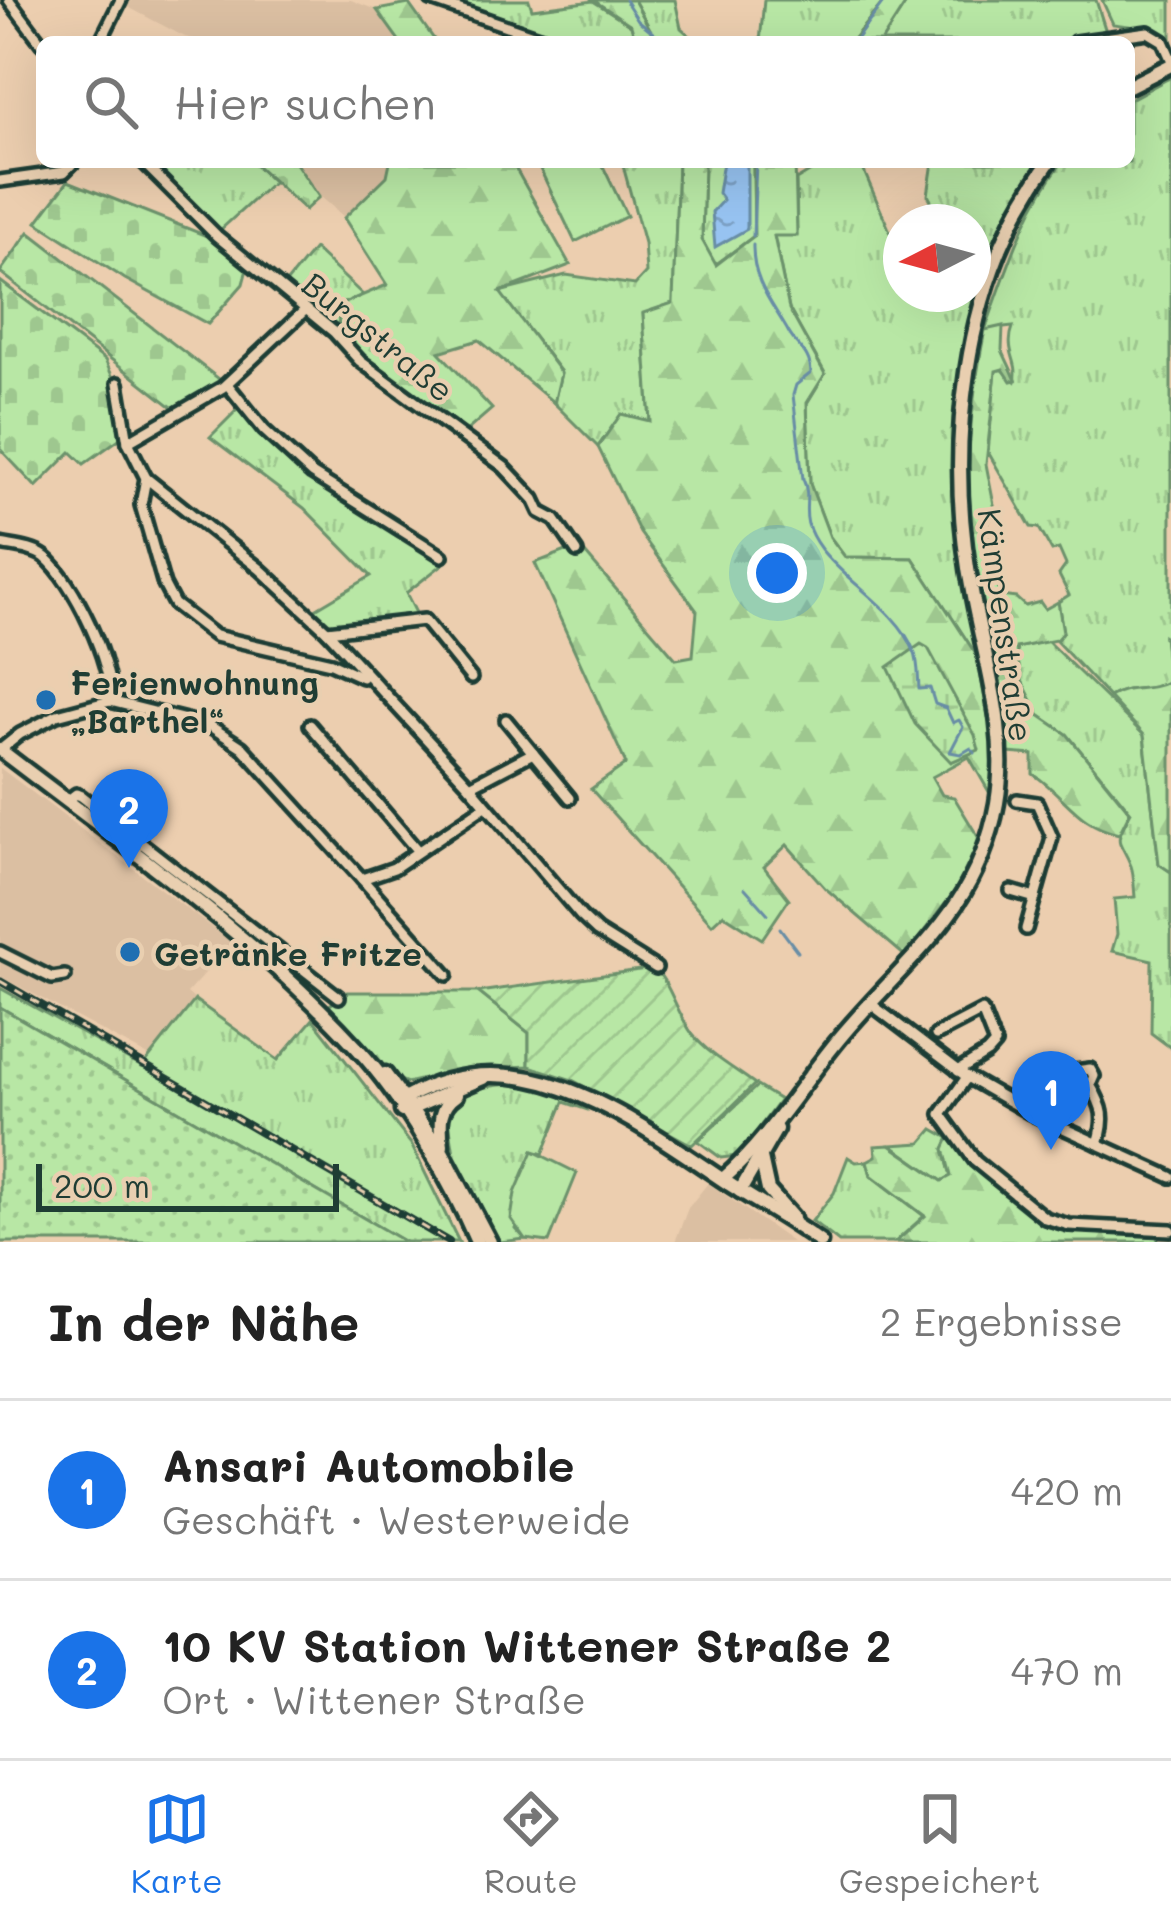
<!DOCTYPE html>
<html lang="de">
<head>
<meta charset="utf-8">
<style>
	body { margin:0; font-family:Mali,sans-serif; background:#f2f2f2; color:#222 }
	.compass { position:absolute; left:883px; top:204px; width:108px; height:108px; border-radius:50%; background:#fff; box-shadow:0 12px 48px #0002; rotate:264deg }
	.scale { position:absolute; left:36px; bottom:30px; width:303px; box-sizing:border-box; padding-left:12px; border:6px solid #1f3d34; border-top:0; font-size:33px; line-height:42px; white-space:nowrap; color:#1f3d34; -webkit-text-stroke:9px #e9cfb0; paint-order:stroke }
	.you { position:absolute; left:777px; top:573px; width:42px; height:42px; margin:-30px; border:9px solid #fff; border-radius:50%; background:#1a73e8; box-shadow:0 0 0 18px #1a73e833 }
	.badge { display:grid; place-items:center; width:78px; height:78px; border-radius:50%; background:#1a73e8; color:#fff; font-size:39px; font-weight:700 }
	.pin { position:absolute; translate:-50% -99px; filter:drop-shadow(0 3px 6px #0008) }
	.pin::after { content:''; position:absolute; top:63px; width:42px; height:36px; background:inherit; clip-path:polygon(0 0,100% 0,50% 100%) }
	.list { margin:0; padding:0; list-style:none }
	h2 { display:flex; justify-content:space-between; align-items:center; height:156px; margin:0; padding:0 48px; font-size:51px }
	h2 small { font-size:39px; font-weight:400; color:#767676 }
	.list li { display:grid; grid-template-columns:78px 1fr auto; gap:36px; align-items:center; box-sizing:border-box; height:180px; padding:0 48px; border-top:3px solid #e0e0e0 }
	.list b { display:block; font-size:45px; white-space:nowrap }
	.list p { margin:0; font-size:39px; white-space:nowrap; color:#767676 }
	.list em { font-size:39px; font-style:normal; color:#767676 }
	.icon { flex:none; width:66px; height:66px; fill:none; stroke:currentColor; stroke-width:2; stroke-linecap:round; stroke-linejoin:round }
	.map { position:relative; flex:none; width:1171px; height:1242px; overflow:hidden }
	.search { position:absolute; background:#fff; box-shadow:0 12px 48px #0002; left:36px; right:36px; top:36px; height:132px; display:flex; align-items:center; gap:30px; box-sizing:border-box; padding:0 42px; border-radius:18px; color:#767676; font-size:45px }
	.sheet { height:516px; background:#fff }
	nav { display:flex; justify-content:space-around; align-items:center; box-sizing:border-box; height:168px; border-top:3px solid #e0e0e0; background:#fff; font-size:33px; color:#767676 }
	nav a { display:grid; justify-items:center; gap:6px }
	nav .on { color:#1a73e8 }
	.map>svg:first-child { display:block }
	.built { fill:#dbbfa2 }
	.grass { fill:url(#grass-tufts); stroke:#6c926c; stroke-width:3 }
	.forest { fill:url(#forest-firs); stroke:#6c926c; stroke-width:3 }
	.wetland { fill:url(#wetland-marsh); stroke:#6c926c; stroke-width:3 }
	.cemetery { fill:url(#cemetery-stones); stroke:#6c926c; stroke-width:3 }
	.park { fill:url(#park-dots); stroke:#6c926c; stroke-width:3 }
	.garden { fill:url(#garden-furrows); stroke:#6c926c; stroke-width:3 }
	.pitch { fill:#b8e7a5; stroke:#6c926c; stroke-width:3 }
	.water { fill:url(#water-ripples); stroke:#678da5; stroke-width:3 }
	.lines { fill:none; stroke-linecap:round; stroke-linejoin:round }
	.stream { stroke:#678da5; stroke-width:3 }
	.street-casing { stroke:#1f3d34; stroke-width:18 }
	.secondary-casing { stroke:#1f3d34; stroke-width:21 }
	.street { stroke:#e9cfb0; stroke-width:9 }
	.secondary { stroke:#e9cfb0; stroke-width:12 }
	.rail-casing { stroke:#1f3d34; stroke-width:8 }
	.rail { stroke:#e9cfb0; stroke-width:3; stroke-dasharray:9; stroke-linecap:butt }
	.poi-dot { fill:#1f6fb2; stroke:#e9cfb0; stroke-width:4.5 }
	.labels { text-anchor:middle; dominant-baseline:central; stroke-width:9; stroke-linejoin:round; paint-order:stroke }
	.street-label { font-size:33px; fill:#1f3d34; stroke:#e9cfb0 }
	.poi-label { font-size:33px; font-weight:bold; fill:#1f3d34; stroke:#e9cfb0; text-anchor:start }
</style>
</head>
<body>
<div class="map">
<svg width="1171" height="1242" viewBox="0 0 1171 1242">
	<defs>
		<pattern id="grass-tufts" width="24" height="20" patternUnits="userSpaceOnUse" patternTransform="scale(3)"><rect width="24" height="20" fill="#b8e7a5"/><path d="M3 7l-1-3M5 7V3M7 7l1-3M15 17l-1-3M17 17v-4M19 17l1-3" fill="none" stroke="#9ec78f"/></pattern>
		<pattern id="forest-firs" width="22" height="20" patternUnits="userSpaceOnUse" patternTransform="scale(3)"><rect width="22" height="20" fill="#b8e7a5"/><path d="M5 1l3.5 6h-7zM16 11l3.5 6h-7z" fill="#9ec78f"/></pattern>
		<pattern id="wetland-marsh" width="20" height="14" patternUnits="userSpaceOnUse" patternTransform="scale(3)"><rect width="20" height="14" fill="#b8e7a5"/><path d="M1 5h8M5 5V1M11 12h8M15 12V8" fill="none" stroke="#9ec78f"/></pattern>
		<pattern id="cemetery-stones" width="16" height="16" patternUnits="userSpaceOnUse" patternTransform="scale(3)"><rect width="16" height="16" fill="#b8e7a5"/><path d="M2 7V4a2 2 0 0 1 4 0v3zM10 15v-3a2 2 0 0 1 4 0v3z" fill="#9ec78f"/></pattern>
		<pattern id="park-dots" width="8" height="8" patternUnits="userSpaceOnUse" patternTransform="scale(3)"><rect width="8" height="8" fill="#b8e7a5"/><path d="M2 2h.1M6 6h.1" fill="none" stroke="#9ec78f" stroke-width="1.8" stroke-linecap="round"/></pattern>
		<pattern id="garden-furrows" width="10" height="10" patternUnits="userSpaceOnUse" patternTransform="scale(3)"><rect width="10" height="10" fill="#b8e7a5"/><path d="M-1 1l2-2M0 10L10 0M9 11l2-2" fill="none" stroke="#9ec78f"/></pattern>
		<pattern id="water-ripples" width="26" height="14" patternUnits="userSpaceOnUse" patternTransform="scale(3)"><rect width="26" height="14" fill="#97c3f1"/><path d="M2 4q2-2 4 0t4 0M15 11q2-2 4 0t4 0" fill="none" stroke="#7ba0c4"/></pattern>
	</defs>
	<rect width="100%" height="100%" fill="#ecceaf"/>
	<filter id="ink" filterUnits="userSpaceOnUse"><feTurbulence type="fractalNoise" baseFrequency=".00833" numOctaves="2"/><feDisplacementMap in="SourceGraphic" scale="24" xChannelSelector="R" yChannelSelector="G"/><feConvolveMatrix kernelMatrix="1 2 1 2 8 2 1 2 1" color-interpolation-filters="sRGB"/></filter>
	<g filter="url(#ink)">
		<g class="built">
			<polygon points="131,0 351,0 376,10 400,42 205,42 185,37 128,7"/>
			<polygon points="297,162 390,162 388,176 344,217 320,196"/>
			<polygon points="0,768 232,943 187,993 195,1000 152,1058 0,976"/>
			<polygon points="708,1183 792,1242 675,1242 688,1208"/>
		</g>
		<g class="grass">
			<path d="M 436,0 L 529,0 L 532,9 L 593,1 L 631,25 L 636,42 C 572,42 497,20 436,0 Z"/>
			<polygon points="634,0 675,0 681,28 697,42 657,42"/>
			<polygon points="764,0 885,0 851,42 760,42"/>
			<polygon points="908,0 1096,0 1106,32 1060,42 881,42"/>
			<polygon points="1102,0 1171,0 1171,41 1157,30 1113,24"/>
			<path d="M 1171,77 L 1171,640 L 1164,637 L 1170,681 C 1148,693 1129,684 1109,697 L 1056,641 L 1063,632 L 1058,602 L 1069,595 L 1059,575 L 1066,565 L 1059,549 L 1052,551 L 1039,528 L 1031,527 L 988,452 L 996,370 L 1003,370 L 1015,381 C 1020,361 1004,352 1013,327 L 985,330 C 1007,271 1023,213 1062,162 L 1129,162 L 1129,100 Z"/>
			<polygon points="151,162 252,162 273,182 219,231"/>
			<polygon points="622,162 678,162 673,303 643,314 650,422 621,415 598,447 554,403 561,372 499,292 566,275 635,285 646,273 644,243"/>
			<polygon points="704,162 753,162 754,236 715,265 702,240"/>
			<path d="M 826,162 L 860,162 L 892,236 L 901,233 L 901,294 L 973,294 L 973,259 L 987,265 C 947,408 944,511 977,656 L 913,558 L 845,557 L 830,537 L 810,484 L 807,403 L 825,373 L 789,309 L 774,235 L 797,235 L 796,180 Z"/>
			<polygon points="933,162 1039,162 990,255 973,252 973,222 943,222 928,195"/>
			<polygon points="314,249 363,295 337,306 340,335 282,288"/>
			<polygon points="240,407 307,475 447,561 406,593 418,617 330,627 312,611 371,576 304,508 210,437"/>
			<path d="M 1047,641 L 1144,735 L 1159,864 L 1171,872 L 1171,1048 L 1151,1033 L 1152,960 L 1112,951 L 1117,934 L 1114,899 L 1135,897 C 1134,887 1134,875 1131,866 C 1119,836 1112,847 1131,812 L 1067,734 L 1039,715 L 1021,679 L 1016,648 Z"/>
			<polygon points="0,988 142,1067 195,1000 278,1060 313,1019 411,1144 459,1242 405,1242 0,1007"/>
			<path d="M 526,1083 L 576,1097 L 585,1109 L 564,1102 L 543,1154 L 533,1151 L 516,1229 L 525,1239 L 500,1242 L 454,1154 L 448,1115 C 462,1084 497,1085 526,1083 Z"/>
			<polygon points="757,1086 780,1100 738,1156 721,1158 698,1141"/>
			<polygon points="933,1129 949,1138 944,1149 951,1176 942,1181 891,1145 921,1143"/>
			<polygon points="848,1157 856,1162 867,1161 871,1175 924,1216 895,1242 839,1242 812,1221 834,1193"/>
		</g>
		<g class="forest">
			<polygon points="593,0 634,0 657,42 636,42 631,25"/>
			<polygon points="885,0 908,0 881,42 851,42"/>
			<polygon points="409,4 436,42 437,42 400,42 377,10"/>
			<polygon points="390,162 512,162 570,265 500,292 561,373 554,403 479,340 439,352 492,409 463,434 361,359 340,335 337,306 387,285 344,218 387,176"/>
			<polygon points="678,162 704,162 702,240 716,265 754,236 753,162 795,162 797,236 774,236 789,309 825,374 807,403 810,484 830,537 845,557 913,558 977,656 996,759 992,797 969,757 932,777 942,795 954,797 980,840 955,891 905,956 825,888 787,845 764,867 789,899 762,939 723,914 712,924 591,789 626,764 535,563 579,546 676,659 693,656 697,611 640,533 598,447 621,414 650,421 643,313 673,303"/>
			<path d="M 1003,326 L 1002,350 L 1016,380 L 1011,381 L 1003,369 L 996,371 L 986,464 L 995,510 L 986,527 L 1000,596 L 1016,598 L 1025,606 L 1040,602 L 1045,609 L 1058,602 L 1063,632 L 1056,640 L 1016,648 L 1021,679 L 1039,715 L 1067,734 L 1130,812 L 1119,834 C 1078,826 1066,796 1033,774 L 1033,755 L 1008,753 C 1004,688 985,626 975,561 C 962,484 970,406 985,330 Z"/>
			<path d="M 1164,636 L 1171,641 L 1171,872 L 1159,864 L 1144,735 L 1109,697 C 1130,684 1147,693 1169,681 Z"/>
			<polygon points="347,992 478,992 529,1033 529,1066 461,1070 407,1083 395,1078 327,1007"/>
			<path d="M 949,1138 C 974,1167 1031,1225 1070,1229 C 1099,1233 1127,1230 1156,1235 L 1159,1242 L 896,1242 L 925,1216 L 871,1175 L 867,1161 L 876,1156 L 875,1146 L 890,1145 L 942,1181 L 951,1176 L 944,1149 Z"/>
		</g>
		<polygon class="wetland" points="921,644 928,648 975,735 979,750 951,762 915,724 888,667"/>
		<g class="cemetery">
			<polygon points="253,162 295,162 319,197 305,210"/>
			<polygon points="68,181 212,238 247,269 243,284 208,324 125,279 37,222"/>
			<polygon points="29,232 223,382 177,411 0,272"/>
			<polygon points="0,281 105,360 113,378 122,437 84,464 71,452 36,487 0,449"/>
		</g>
		<polygon class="park" points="0,1007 405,1242 0,1242"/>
		<path class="garden" d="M 654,968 C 670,983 677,1014 693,1035 C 708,1054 735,1069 755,1084 L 692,1145 L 572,1080 L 529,1066 L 529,1033 L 478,992 Z"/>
		<g class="pitch">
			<polygon points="549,162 601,162 627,216 575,242 539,167"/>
			<polygon points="533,1151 577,1173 549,1242 525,1239 511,1219 515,1193"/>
		</g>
		<polygon class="water" points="723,162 747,162 747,229 715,247 712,212 723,200 718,193"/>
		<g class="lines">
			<g class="stream">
				<polyline points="625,0 638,20 665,42"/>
				<polyline points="854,42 885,0"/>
				<polyline points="753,236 756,162"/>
				<path d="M 753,245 C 752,282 773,304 789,333 C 798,349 810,351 811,373 L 796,385 L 793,395 L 803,479 C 814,502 795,515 821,549 C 849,585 898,610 914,651 C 919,662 918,678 919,689 L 930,688 L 935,704 L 946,708 L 953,723 L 959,720 L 963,727 L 950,752 L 961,754 L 971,748 L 975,753"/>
				<polyline points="745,888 768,914"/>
				<polyline points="780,928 798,952"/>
			</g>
			<defs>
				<g id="street">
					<polyline points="9,0 42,44"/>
					<polyline points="431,0 553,42"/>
					<polyline points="100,42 121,0"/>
					<polyline points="1075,42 1148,32 1163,41 1171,59"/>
					<polyline points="143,162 217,236 334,332 360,361 504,467 534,499 540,512 555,520 577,552"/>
					<polyline points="0,181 64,172 74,162"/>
					<polyline points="118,383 128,442 146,478 141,505 164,585 174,604 215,636 331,663 362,677"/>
					<polyline points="227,384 264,430 312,474 442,556"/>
					<polyline points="128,442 223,387 304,311"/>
					<polyline points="146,478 260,569 327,631 470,786 581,916 597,931 656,968"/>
					<path d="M 0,544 C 14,547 33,548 45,557 C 73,580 114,665 110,701"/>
					<polyline points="327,631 424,620 471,678"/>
					<polyline points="310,725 417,850"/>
					<polyline points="0,750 20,734 57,715 110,701 210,726 242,747 362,879 394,868 484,807"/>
					<polyline points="533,753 570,798"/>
					<polyline points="470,786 533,753 506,720"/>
					<polyline points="1017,800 1037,803 1052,837 1026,929"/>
					<polyline points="67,801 76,794 81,796 339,997"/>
					<polyline points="362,879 447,975"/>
					<polyline points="1011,891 1035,898"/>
					<polyline points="0,952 52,978 65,976"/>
					<polyline points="871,1004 967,1077 1028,1112 1171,1177"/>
					<polyline points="936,1035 982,1011 995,1044 987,1053 958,1071"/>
					<polyline points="967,1077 941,1114 975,1161 1045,1218 1069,1225 1171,1230"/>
					<path d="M 1090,1085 L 1094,1076 L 1090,1069 L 1075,1071 L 1075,1083 L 1081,1087 L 1090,1085 C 1104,1108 1106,1118 1098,1144"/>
				</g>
				<g id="secondary">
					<polyline points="1129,86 1171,65"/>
					<path d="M 0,750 C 122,844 253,934 357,1048 C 405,1100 449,1178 477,1242"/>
					<polyline points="385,1074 443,1153 490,1242"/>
					<polyline points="408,1110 483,1078"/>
					<path d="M 402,1111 L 406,1098 C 520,1033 632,1119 726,1182 C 757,1202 790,1220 820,1242"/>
					<path d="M 442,1146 C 440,1125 437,1108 456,1095"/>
					<polyline points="761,1158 768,1190 793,1218"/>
					<path d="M 723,1179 C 771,1137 803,1081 844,1033 C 909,956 978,910 997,803 C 1009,734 986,665 973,597 C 945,454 960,283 1049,162"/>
					<polyline points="740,1191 776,1129"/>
				</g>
			</defs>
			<use href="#street" class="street-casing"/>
			<use href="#secondary" class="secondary-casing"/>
			<use href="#street" class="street"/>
			<use href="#secondary" class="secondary"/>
			<defs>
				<polyline id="rail" points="0,981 449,1242"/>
			</defs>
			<use href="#rail" class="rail-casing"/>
			<use href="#rail" class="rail"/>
		</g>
	</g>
	<g class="poi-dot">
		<circle cx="46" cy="700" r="12"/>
		<circle cx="130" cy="952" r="12"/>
	</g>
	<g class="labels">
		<g class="street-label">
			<text transform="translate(379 336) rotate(39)">Burgstraße</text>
			<text transform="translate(1007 625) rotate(82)">Kämpenstraße</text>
		</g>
		<g class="poi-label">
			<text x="70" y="681">Ferienwohnung<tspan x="70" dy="38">„Barthel“</tspan></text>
			<text x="154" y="952">Getränke Fritze</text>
		</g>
	</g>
</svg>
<svg class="compass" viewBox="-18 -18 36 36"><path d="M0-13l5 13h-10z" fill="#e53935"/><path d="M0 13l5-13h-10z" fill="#767676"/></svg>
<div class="scale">200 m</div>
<div class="you"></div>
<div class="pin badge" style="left:1051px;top:1150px">1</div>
<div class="pin badge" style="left:129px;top:868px">2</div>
<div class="search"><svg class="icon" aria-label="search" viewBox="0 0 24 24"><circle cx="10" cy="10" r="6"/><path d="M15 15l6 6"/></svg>Hier suchen</div>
</div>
<section class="sheet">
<h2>In der Nähe<small>2 Ergebnisse</small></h2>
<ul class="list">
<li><span class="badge">1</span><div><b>Ansari Automobile</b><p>Geschäft · Westerweide</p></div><em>420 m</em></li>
<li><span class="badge">2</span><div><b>10 KV Station Wittener Straße 2</b><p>Ort · Wittener Straße</p></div><em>470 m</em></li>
</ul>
</section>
<nav>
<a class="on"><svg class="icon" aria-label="map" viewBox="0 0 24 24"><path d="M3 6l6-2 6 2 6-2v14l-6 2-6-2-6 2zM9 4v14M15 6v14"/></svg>Karte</a>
<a><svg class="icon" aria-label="directions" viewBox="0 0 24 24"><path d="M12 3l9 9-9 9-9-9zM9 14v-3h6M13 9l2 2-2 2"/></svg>Route</a>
<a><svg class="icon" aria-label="saved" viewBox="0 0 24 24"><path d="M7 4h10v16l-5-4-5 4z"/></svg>Gespeichert</a>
</nav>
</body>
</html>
